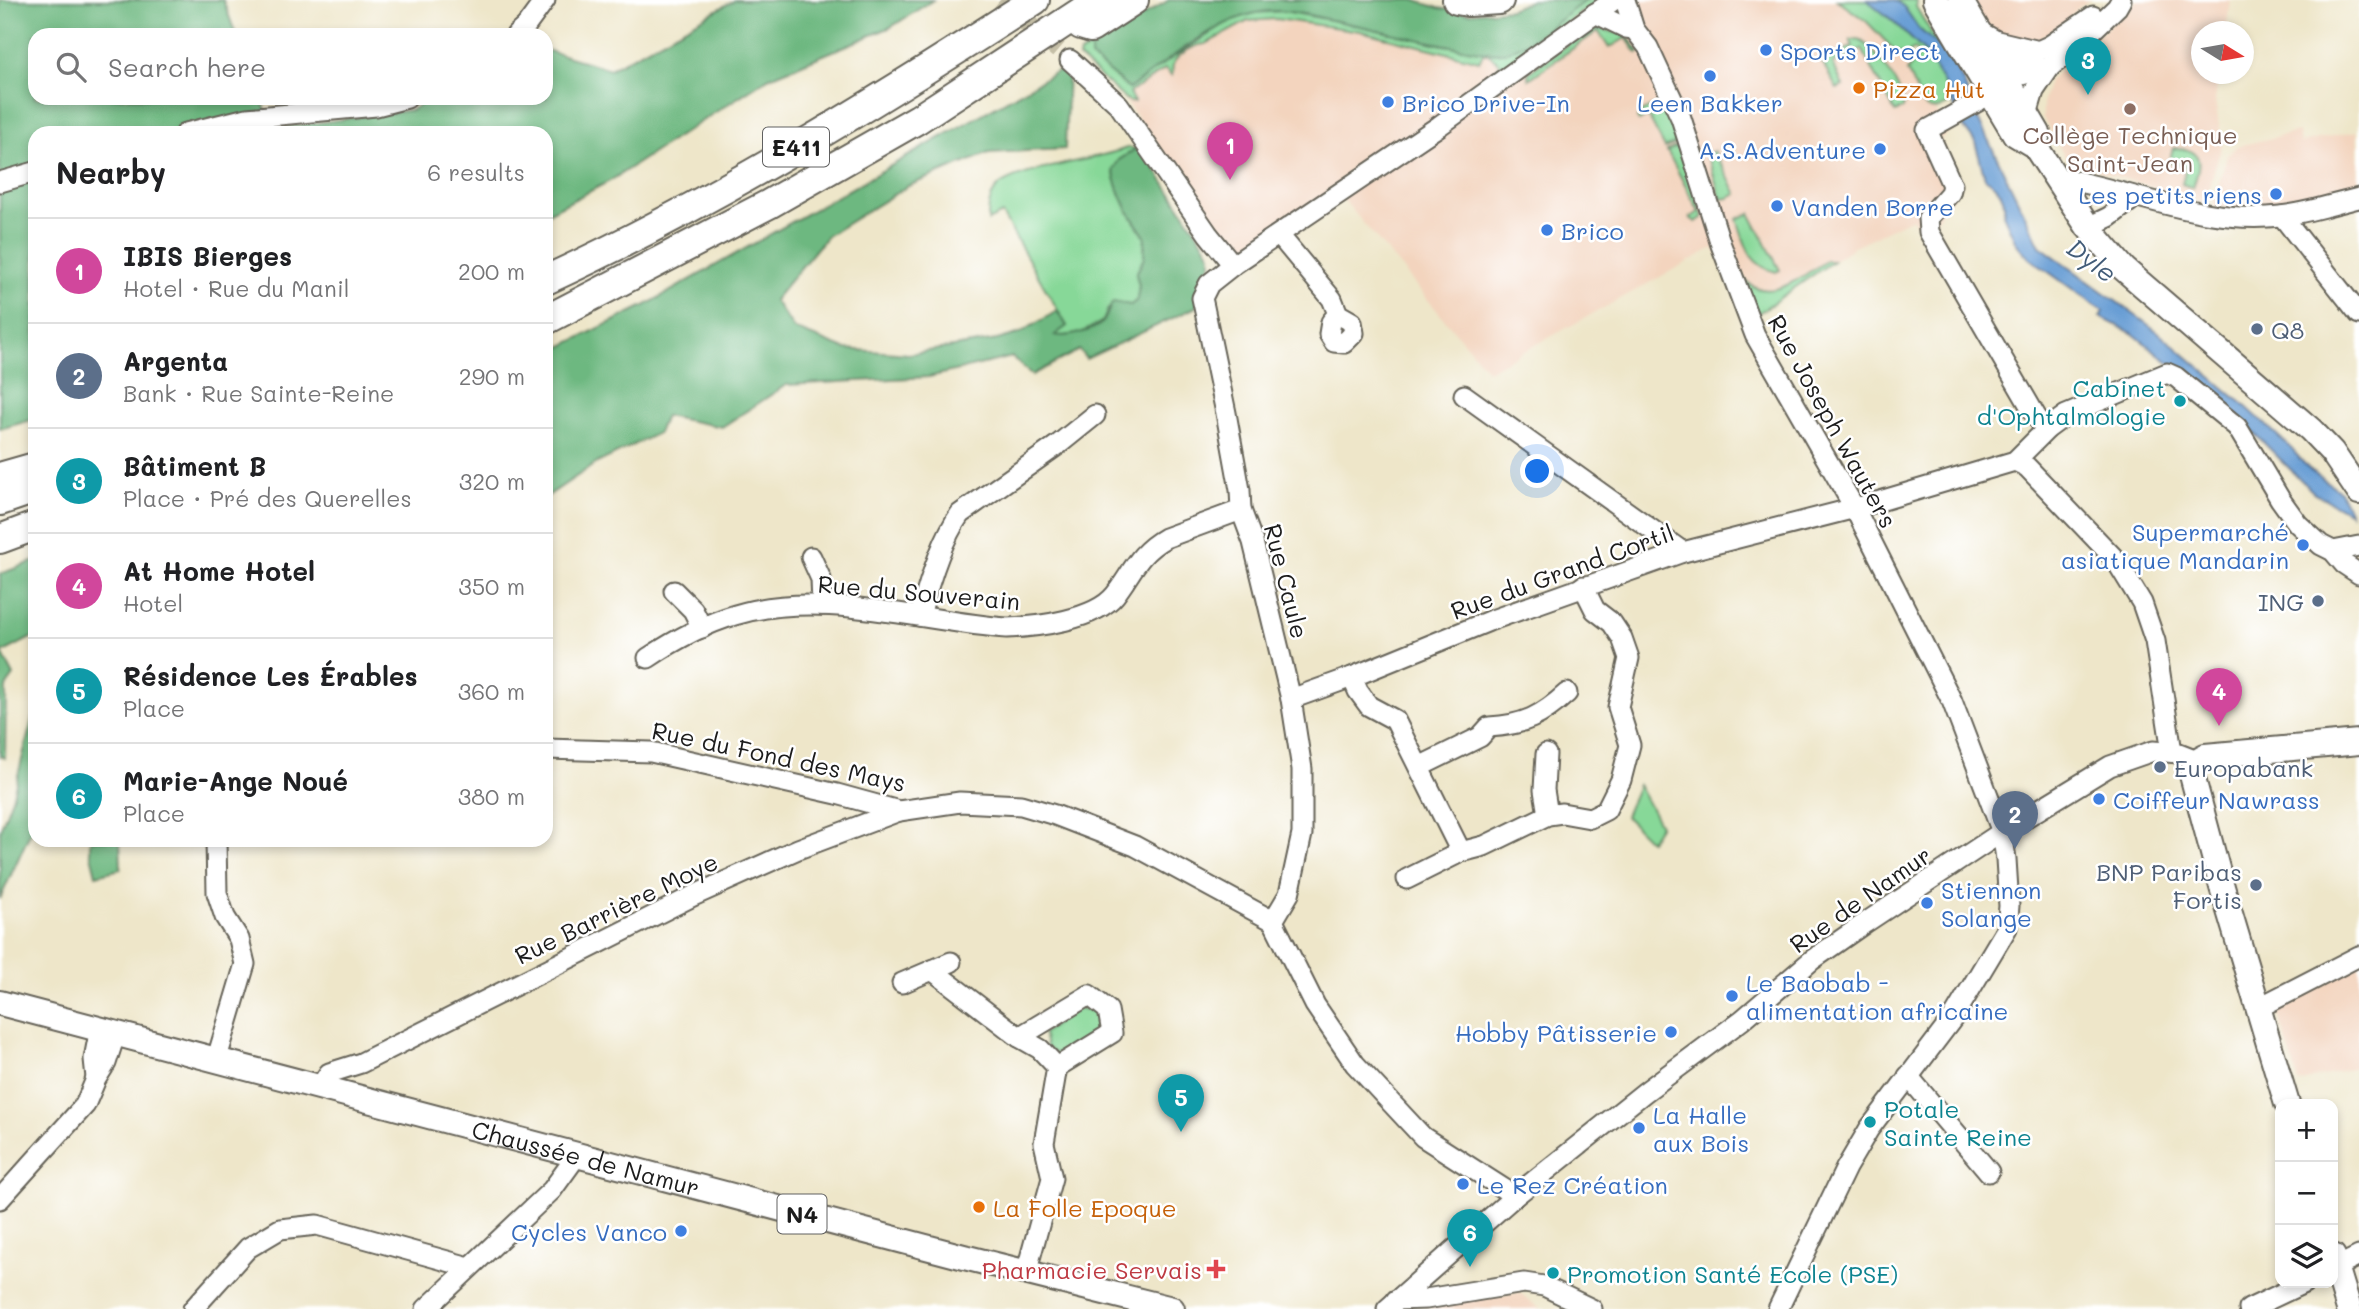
<!DOCTYPE html>
<html lang="en">
<head>
<meta charset="utf-8">
<style>
	body { margin:0; font-family:Mali,sans-serif; background:#f2f2f2; color:#202124 }
	.controls { position:absolute; right:21px; bottom:21px; display:grid; overflow:hidden; border-radius:14px; box-shadow:0 4px 10px #0003 }
	.controls button { width:63px; height:63px; display:grid; place-items:center; padding:0; border:0; border-bottom:2px solid #e0e0e0; background:#fff; color:#202124; font:35px sans-serif }
	.compass { position:absolute; left:2191px; top:21px; width:63px; height:63px; border-radius:50%; background:#fff; box-shadow:0 4px 10px #0003; rotate:101deg }
	.you { position:absolute; left:1538px; top:472px; width:24px; height:24px; margin:-18px; border:5px solid #fff; border-radius:50%; background:#1a73e8; box-shadow:0 0 0 10px #1a73e833 }
	.badge { display:grid; place-items:center; width:46px; height:46px; border-radius:50%; background:#d1495b; color:#fff; font-size:23px; font-weight:700 }
	.pin { position:absolute; translate:-50% -58px; filter:drop-shadow(0 2px 4px #0008) }
	.pin::after { content:''; position:absolute; top:37px; width:24px; height:21px; background:inherit; clip-path:polygon(0 0,100% 0,50% 100%) }
	.list { margin:0; padding:0; list-style:none }
	h2 { display:flex; justify-content:space-between; align-items:center; height:91px; margin:0; padding:0 28px; font-size:30px }
	h2 small { font-size:23px; font-weight:400; color:#757577 }
	.list li { display:grid; grid-template-columns:46px 1fr auto; gap:21px; align-items:center; box-sizing:border-box; height:105px; padding:0 28px; border-top:2px solid #e0e0e0 }
	.list b { display:block; font-size:26px; white-space:nowrap }
	.list p { margin:0; font-size:23px; white-space:nowrap; color:#757577 }
	.list em { font-size:23px; font-style:normal; color:#757577 }
	.icon { flex:none; width:38px; height:38px; fill:none; stroke:currentColor; stroke-width:2; stroke-linecap:round; stroke-linejoin:round }
	.map { position:relative; flex:none; width:2359px; height:1309px; overflow:hidden }
	.search { position:absolute; background:#fff; box-shadow:0 4px 10px #0003; left:28px; top:28px; width:525px; height:77px; display:flex; align-items:center; gap:18px; box-sizing:border-box; padding:0 24px; border-radius:21px; color:#757577; font-size:26px }
	.panel { position:absolute; background:#fff; box-shadow:0 4px 10px #0003; left:28px; top:126px; width:525px; height:721px; border-radius:21px }
	.map>svg:first-child { display:block }
	.built { fill:#f3d4be }
	.green { fill:#87d898; stroke:#527a5a; stroke-width:2 }
	.forest { fill:#6db880; stroke:#446a4e; stroke-width:2 }
	.water { fill:#679dd4; stroke:#425c78; stroke-width:2 }
	.lines { fill:none; stroke-linecap:round; stroke-linejoin:round }
	.minor-tunnel { stroke:#c4bea6; stroke-width:19; stroke-dasharray:19 10; stroke-linecap:butt }
	.minor-casing { stroke:#666359; stroke-width:23 }
	.major-casing { stroke:#666359; stroke-width:28 }
	.highway-casing { stroke:#666359; stroke-width:32 }
	.minor { stroke:#fff; stroke-width:19 }
	.major { stroke:#fff; stroke-width:24 }
	.highway { stroke:#fff; stroke-width:28 }
	.shop-dot { fill:#3f7fe0; stroke:#fff; stroke-width:2.5 }
	.food-dot { fill:#e8710a; stroke:#fff; stroke-width:2.5 }
	.education-dot { fill:#8d6e63; stroke:#fff; stroke-width:2.5 }
	.service-dot { fill:#5c6f8a; stroke:#fff; stroke-width:2.5 }
	.culture-dot { fill:#0f9aa8; stroke:#fff; stroke-width:2.5 }
	.health-dot { fill:#e0444e; stroke:#fff; stroke-width:2.5 }
	.labels { text-anchor:middle; dominant-baseline:central; stroke-width:5; stroke-linejoin:round; paint-order:stroke }
	.shield { fill:#fff; stroke:#606060; stroke-width:2 }
	.shield-label { font-size:23px; font-weight:bold; fill:#1c1c1c }
	.shop-label { font-size:24px; fill:#366cbe; stroke:#fff; text-anchor:start }
	.food-label { font-size:24px; fill:#c56008; stroke:#fff; text-anchor:start }
	.education-label { font-size:24px; fill:#785e54; stroke:#fff }
	.service-label { font-size:24px; fill:#4e5e75; stroke:#fff; text-anchor:start }
	.culture-label { font-size:24px; fill:#0d838f; stroke:#fff; text-anchor:start }
	.street-label { font-size:24px; fill:#1c1c1c; stroke:#fff }
	.health-label { font-size:24px; fill:#be3a42; stroke:#fff; text-anchor:end }
	.water-label { font-size:26px; font-style:italic; fill:#425c78; stroke:#fff }
</style>
</head>
<body>
<div class="map">
<svg width="2359" height="1309" viewBox="0 0 2359 1309">
	<rect width="100%" height="100%" fill="#fff"/>
	<filter id="ink" filterUnits="userSpaceOnUse"><feTurbulence type="fractalNoise" baseFrequency=".0143" numOctaves="2"/><feDisplacementMap in="SourceGraphic" scale="14" xChannelSelector="R" yChannelSelector="G"/><feConvolveMatrix kernelMatrix="1 2 1 2 8 2 1 2 1" color-interpolation-filters="sRGB"/></filter>
	<filter id="wash" filterUnits="userSpaceOnUse"><feTurbulence type="fractalNoise" baseFrequency=".00686" numOctaves="4" result="noise"/><feDisplacementMap in="SourceGraphic" scale="28" xChannelSelector="R" yChannelSelector="G"/><feGaussianBlur stdDeviation="1.57" result="paint"/><feColorMatrix in="noise" values="0 0 0 0 0 0 0 0 0 0 0 0 0 0 0 0 0 1.4 0 .05"/><feComposite in="paint" operator="in"/></filter>
	<g filter="url(#wash)">
		<rect width="100%" height="100%" fill="#eee6c9"/>
		<g class="built">
			<polygon points="1586,0 1850,0 1917,59 1941,109 1936,110 1948,133 1940,139 1960,186 1937,219 1918,227 1912,218 1855,246 1757,314 1713,248 1488,371 1343,199 1247,245 1231,248 1226,244 1121,95 1197,41 1255,13 1535,36"/>
			<polygon points="1968,0 2089,0 2076,10 2061,27 2040,38 2024,42 1995,37"/>
			<polygon points="2138,0 2230,0 2226,31 2202,32 2202,74 2219,74 2215,100 2222,145 2204,203 2102,172 2065,157 2043,118 2043,101 2049,80"/>
			<polygon points="2357,131 2359,191 2273,210 2214,206 2214,200 2227,156 2234,149 2242,145 2298,132 2300,143"/>
			<polygon points="2359,960 2359,1066 2299,1083 2275,1003"/>
			<polygon points="1520,1293 1540,1309 1424,1309 1471,1299"/>
		</g>
		<g class="green">
			<path d="M 1586,0 L 1599,0 L 1498,70 L 1495,70 L 1501,64 L 1488,54 L 1483,54 L 1479,61 L 1360,31 L 1276,19 L 1248,21 L 1206,44 C 1197,44 1176,54 1173,65 C 1172,68 1173,72 1172,76 L 1165,69 L 1129,93 L 1134,102 L 1130,102 L 1124,98 L 1079,58 L 1080,53 L 1091,47 L 1091,57 L 1129,89 L 1160,66 L 1231,20 L 1255,13 L 1284,11 L 1360,26 L 1443,45 L 1500,53 L 1535,36 Z"/>
			<path d="M 1837,0 L 1867,0 L 1893,21 L 1924,51 L 1943,82 L 1951,103 C 1941,109 1933,113 1923,105 L 1907,71 L 1920,54 L 1914,49 L 1906,55 L 1896,52 L 1866,21 Z"/>
			<polygon points="1895,0 1917,0 1916,7 1934,37 1939,33 1949,55 1919,29 1904,7"/>
			<polygon points="1597,28 1626,35 1640,52 1637,53 1626,38 1609,48 1598,31 1529,79 1528,73 1589,29"/>
			<path d="M 1858,39 C 1875,48 1906,90 1903,109 L 1895,112 L 1862,49 L 1833,64 L 1843,86 L 1837,89 L 1822,62 L 1853,46 L 1850,40 Z"/>
			<polygon points="1658,103 1665,107 1679,142 1665,148 1648,116 1639,121 1637,118 1640,113"/>
			<polygon points="1680,145 1703,217 1696,222 1690,218 1699,212 1667,151"/>
			<path d="M 1127,148 L 1137,148 L 1119,160 L 1113,170 C 1119,195 1129,216 1145,236 L 1144,258 L 1136,274 L 1139,285 L 1137,300 L 1131,305 L 1108,309 L 1103,321 C 1088,329 1072,340 1054,335 L 1067,326 L 1002,214 L 988,221 C 988,209 989,195 999,186 C 1017,170 1099,159 1127,148 Z"/>
			<path d="M 2173,148 C 2206,148 2200,165 2193,188 L 2182,184 L 2186,167 L 2169,162 Z"/>
			<polygon points="1714,151 1737,194 1729,198 1721,199 1707,154"/>
			<path d="M 1750,213 L 1780,270 L 1776,272 C 1747,264 1746,245 1737,219 Z"/>
			<path d="M 1826,261 L 1833,261 L 1757,314 L 1741,276 C 1767,307 1799,278 1826,261 Z"/>
			<polygon points="1638,785 1660,825 1650,841 1625,816"/>
			<path d="M 1079,1008 L 1095,1011 C 1102,1038 1084,1041 1064,1055 L 1054,1053 L 1046,1047 L 1043,1033 Z"/>
		</g>
		<g class="forest">
			<polygon points="0,0 223,0 236,35 35,35 35,98 261,98 273,129 411,110 432,98 546,98 546,50 610,69 735,0 933,0 891,27 768,78 610,181 546,214 546,133 35,133 35,419 0,429"/>
			<path d="M 1169,0 L 1414,0 L 1439,8 L 1469,13 L 1510,9 L 1532,0 L 1586,0 C 1561,18 1534,43 1505,52 C 1492,55 1475,50 1462,48 C 1418,41 1375,28 1331,20 C 1306,14 1278,7 1252,14 C 1209,25 1164,63 1129,89 L 1091,57 L 1091,47 Z"/>
			<path d="M 1068,69 L 1065,149 L 989,153 L 908,186 L 827,236 L 774,300 L 794,329 L 845,349 L 909,354 L 997,340 L 1018,334 L 1057,311 L 1067,326 L 1055,335 C 1067,338 1093,331 1103,322 C 1107,317 1109,307 1113,302 L 1131,305 L 1137,300 L 1139,285 L 1136,274 L 1144,258 L 1145,236 C 1129,216 1119,195 1113,170 L 1119,160 L 1137,148 L 1145,153 L 1211,254 L 1211,262 L 1196,307 L 1086,359 L 1079,350 L 1032,375 L 1012,357 L 929,377 L 786,385 L 722,427 L 665,416 L 658,433 L 595,464 L 546,497 L 546,354 L 644,306 L 1056,72 Z"/>
			<polygon points="35,561 35,636 2,653 14,676 6,687 5,758 0,756 0,574"/>
			<polygon points="35,708 35,822 0,899 0,830 13,795"/>
			<polygon points="90,840 120,840 121,869 96,875 90,851"/>
		</g>
		<path class="water" d="M 1867,0 L 1895,0 L 1904,7 L 1919,29 L 1949,55 L 1964,83 L 1978,119 L 2040,246 L 2157,331 L 2242,403 L 2289,446 L 2308,468 L 2340,491 L 2350,513 L 2313,492 L 2235,414 L 2132,333 L 2100,317 L 2103,311 L 2029,258 L 2016,243 L 2003,214 C 2008,199 1998,186 1985,178 L 1975,142 L 1963,126 L 1943,82 L 1924,51 L 1893,21 Z"/>
	</g>
	<g filter="url(#ink)">
		<g class="lines">
			<polyline class="minor-tunnel" points="1000,0 1070,60"/>
			<defs>
				<g id="minor">
					<polyline points="1625,0 1634,29 1648,47 1681,118 1721,245 1755,335 1854,507 1952,701 2002,832 2006,859 2009,906 2007,928 1953,1018 1869,1129 1846,1168 1778,1309"/>
					<polyline points="1595,13 1626,28 1634,29"/>
					<polyline points="516,35 526,26 545,0"/>
					<polyline points="1070,60 1119,105 1208,234 1233,265"/>
					<polyline points="2006,80 2018,60 2049,46 2093,16"/>
					<polyline points="2027,115 2034,91 2051,66"/>
					<polyline points="186,133 247,118 376,106 407,98"/>
					<path d="M 2054,177 C 2129,189 2202,225 2280,216 C 2307,213 2333,204 2359,198"/>
					<polyline points="0,182 35,172"/>
					<polyline points="2282,216 2359,314"/>
					<polyline points="2088,227 2109,217 2134,198"/>
					<polyline points="1279,235 1332,299 1338,314 1352,322 1354,333 1344,343 1334,342 1329,334 1331,322 1338,314"/>
					<polyline points="1464,395 1683,552"/>
					<polyline points="2047,429 2037,418 1929,232 1928,218 1950,193 1952,185 1927,130 1977,102 2006,80 2051,66 2070,52 2117,7 2121,0"/>
					<polyline points="2015,461 2027,467 2115,559 2142,603 2155,641 2172,752"/>
					<polyline points="2333,551 2359,546"/>
					<polyline points="811,557 821,579 822,605"/>
					<polyline points="674,591 693,610 702,628"/>
					<path d="M 920,616 C 928,585 941,541 960,514 L 1059,444 L 1095,415"/>
					<path d="M 648,658 C 675,640 704,624 735,615 C 820,589 920,621 1007,628 C 1037,627 1095,620 1115,595 C 1133,572 1137,554 1165,538 L 1241,510"/>
					<polyline points="1352,677 1358,691 1369,706 1395,720 1461,852"/>
					<polyline points="1291,699 1352,677 1489,621 1683,552 1863,506 2015,461 2047,429 2066,415 2167,373 2176,377 2237,427 2280,499 2298,524 2321,545 2333,551 2344,564 2359,574"/>
					<polyline points="546,749 651,752 837,794 899,811 960,802 1021,805 1055,815 1135,846 1273,921 1315,1005 1355,1064 1423,1137 1515,1196"/>
					<polyline points="1546,754 1544,790 1548,815"/>
					<path d="M 1419,767 L 1480,737 L 1489,727 C 1524,725 1542,716 1567,693"/>
					<polyline points="216,840 217,893 225,917 239,939 245,964 217,1058"/>
					<polyline points="1407,879 1461,852 1484,846 1548,815 1562,813 1590,818 1606,810 1621,780 1630,745 1618,707 1629,658 1622,638 1612,623 1595,610 1583,586"/>
					<polyline points="1273,921 1289,894 1302,834 1302,769 1291,699 1253,542 1241,510 1240,490 1226,413 1204,307 1202,298 1209,284 1233,265 1439,126 1614,0"/>
					<polyline points="932,970 1019,1037 1040,1049 1057,1067 1044,1143 1052,1178 1026,1273"/>
					<polyline points="902,983 951,962"/>
					<polyline points="2258,1008 2359,956"/>
					<polyline points="1019,1037 1089,995 1108,1010 1112,1033 1057,1067"/>
					<polyline points="1908,1076 1989,1172"/>
					<polyline points="96,1078 94,1059 100,1028"/>
					<polyline points="320,1087 329,1073 361,1063 693,896 798,849 899,811"/>
					<polyline points="0,1199 85,1105 96,1079 106,1063 116,1032"/>
					<polyline points="2333,1269 2359,1256"/>
					<polyline points="1396,1300 1426,1299 1524,1283 1544,1286 1592,1309"/>
					<polyline points="193,1309 248,1248 280,1229 317,1225 469,1267"/>
					<polyline points="426,1309 552,1190 578,1154"/>
					<polyline points="1387,1309 1515,1196 1645,1092 1742,1020 1812,960 1865,923 2002,832 2110,766 2153,751 2179,753 2197,760"/>
					<polyline points="2249,1309 2304,1283"/>
				</g>
				<g id="major">
					<polyline points="1935,0 2015,134 2035,146 2088,227 2124,269 2311,430 2332,452 2359,492"/>
					<polyline points="1960,0 2038,133 2035,146"/>
					<polyline points="1979,34 1995,43 2033,52"/>
					<path id="s1" d="M 0,1003 L 964,1257 L 1172,1309"/>
					<path d="M 2287,1104 L 2222,887 L 2192,775 C 2193,765 2196,760 2205,756 L 2359,742"/>
					<polyline points="2333,1256 2349,1309"/>
				</g>
				<g id="highway">
					<polyline points="1457,0 1468,2 1499,0"/>
					<polyline points="1081,25 1091,28 1134,0"/>
					<path d="M 546,280 C 717,201 877,102 1035,0"/>
					<polyline points="546,320 769,204 918,119 1099,0"/>
					<polyline points="0,477 35,467"/>
					<polyline points="0,501 35,489"/>
					<polyline points="0,539 35,526"/>
				</g>
			</defs>
			<use href="#minor" class="minor-casing"/>
			<use href="#major" class="major-casing"/>
			<use href="#highway" class="highway-casing"/>
			<use href="#minor" class="minor"/>
			<use href="#major" class="major"/>
			<use href="#highway" class="highway"/>
		</g>
	</g>
	<g class="shop-dot">
		<circle cx="1766" cy="50" r="7"/>
		<circle cx="1710" cy="76" r="7"/>
		<circle cx="1388" cy="102" r="7"/>
		<circle cx="1880" cy="149" r="7"/>
		<circle cx="2276" cy="194" r="7"/>
		<circle cx="1777" cy="206" r="7"/>
		<circle cx="1547" cy="230" r="7"/>
		<circle cx="2303" cy="545" r="7"/>
		<circle cx="2099" cy="799" r="7"/>
		<circle cx="1927" cy="903" r="7"/>
		<circle cx="1732" cy="996" r="7"/>
		<circle cx="1671" cy="1032" r="7"/>
		<circle cx="1639" cy="1128" r="7"/>
		<circle cx="1463" cy="1184" r="7"/>
		<circle cx="681" cy="1231" r="7"/>
	</g>
	<g class="food-dot">
		<circle cx="1859" cy="88" r="7"/>
		<circle cx="979" cy="1207" r="7"/>
	</g>
	<circle class="education-dot" cx="2130" cy="109" r="7"/>
	<g class="service-dot">
		<circle cx="2257" cy="329" r="7"/>
		<circle cx="2318" cy="601" r="7"/>
		<circle cx="2160" cy="767" r="7"/>
		<circle cx="2256" cy="885" r="7"/>
	</g>
	<g class="culture-dot">
		<circle cx="2180" cy="401" r="7"/>
		<circle cx="1870" cy="1122" r="7"/>
		<circle cx="1553" cy="1273" r="7"/>
	</g>
	<path class="health-dot" d="M1212.5 1258.5h7v7h7v7h-7v7h-7v-7h-7v-7h7z"/>
	<g class="labels">
		<g class="shield">
			<rect x="763" y="127.5" width="66" height="39" rx="5"/>
			<rect x="777.5" y="1194.5" width="49" height="39" rx="5"/>
		</g>
		<g class="shield-label">
			<text x="796" y="147">E411</text>
			<text x="802" y="1214">N4</text>
		</g>
		<g class="shop-label">
			<text x="1780" y="50">Sports Direct</text>
			<text x="1402" y="102">Brico Drive-In</text>
			<text x="1710" y="102" text-anchor="middle">Leen Bakker</text>
			<text x="1866" y="149" text-anchor="end">A.S.Adventure</text>
			<text x="2262" y="194" text-anchor="end">Les petits riens</text>
			<text x="1791" y="206">Vanden Borre</text>
			<text x="1561" y="230">Brico</text>
			<text x="2289" y="531" text-anchor="end">Supermarché<tspan x="2289" dy="28">asiatique Mandarin</tspan></text>
			<text x="2113" y="799">Coiffeur Nawrass</text>
			<text x="1941" y="889">Stiennon<tspan x="1941" dy="28">Solange</tspan></text>
			<text x="1746" y="982">Le Baobab -<tspan x="1746" dy="28">alimentation africaine</tspan></text>
			<text x="1657" y="1032" text-anchor="end">Hobby Pâtisserie</text>
			<text x="1653" y="1114">La Halle<tspan x="1653" dy="28">aux Bois</tspan></text>
			<text x="1477" y="1184">Le Rez Création</text>
			<text x="667" y="1231" text-anchor="end">Cycles Vanco</text>
		</g>
		<g class="food-label">
			<text x="1873" y="88">Pizza Hut</text>
			<text x="993" y="1207">La Folle Epoque</text>
		</g>
		<g class="education-label">
			<text x="2130" y="134">Collège Technique<tspan x="2130" dy="28">Saint-Jean</tspan></text>
		</g>
		<g class="service-label">
			<text x="2271" y="329">Q8</text>
			<text x="2304" y="601" text-anchor="end">ING</text>
			<text x="2174" y="767">Europabank</text>
			<text x="2242" y="871" text-anchor="end">BNP Paribas<tspan x="2242" dy="28">Fortis</tspan></text>
		</g>
		<g class="culture-label">
			<text x="2166" y="387" text-anchor="end">Cabinet<tspan x="2166" dy="28">d'Ophtalmologie</tspan></text>
			<text x="1884" y="1108">Potale<tspan x="1884" dy="28">Sainte Reine</tspan></text>
			<text x="1567" y="1273">Promotion Santé Ecole (PSE)</text>
		</g>
		<g class="street-label">
			<text transform="translate(1833 421) rotate(61)">Rue Joseph Wauters</text>
			<text transform="translate(1562 571) rotate(-20)">Rue du Grand Cortil</text>
			<text transform="translate(1287 581) rotate(76)">Rue Caule</text>
			<text transform="translate(919 592) rotate(5)">Rue du Souverain</text>
			<text transform="translate(779 756) rotate(12)">Rue du Fond des Mays</text>
			<text transform="translate(1860 899) rotate(-35)">Rue de Namur</text>
			<text transform="translate(616 908) rotate(-26)">Rue Barrière Moye</text>
			<text stroke="none"><textPath href="#s1" startOffset="606">Chaussée de Namur</textPath></text>
		</g>
		<g class="health-label">
			<text x="1202" y="1269">Pharmacie Servais</text>
		</g>
		<g class="water-label">
			<text transform="translate(2092 260) rotate(37)">Dyle</text>
		</g>
	</g>
</svg>
<div class="controls">
<button>+</button>
<button>−</button>
<button><svg class="icon" aria-label="layers" viewBox="0 0 24 24"><path d="M12 4l9 5-9 5-9-5zM3 14l9 5 9-5"/></svg></button>
</div>
<svg class="compass" viewBox="-18 -18 36 36"><path d="M0-13l5 13h-10z" fill="#e53935"/><path d="M0 13l5-13h-10z" fill="#757577"/></svg>
<div class="you"></div>
<div class="pin badge" style="left:1230px;top:180px;background:#d1479c">1</div>
<div class="pin badge" style="left:2015px;top:849px;background:#5c6f8a">2</div>
<div class="pin badge" style="left:2088px;top:95px;background:#0f9aa8">3</div>
<div class="pin badge" style="left:2219px;top:726px;background:#d1479c">4</div>
<div class="pin badge" style="left:1181px;top:1132px;background:#0f9aa8">5</div>
<div class="pin badge" style="left:1470px;top:1267px;background:#0f9aa8">6</div>
<div class="search"><svg class="icon" aria-label="search" viewBox="0 0 24 24"><circle cx="10" cy="10" r="6"/><path d="M15 15l6 6"/></svg>Search here</div>
<section class="panel">
<h2>Nearby<small>6 results</small></h2>
<ul class="list">
<li><span class="badge" style="background:#d1479c">1</span><div><b>IBIS Bierges</b><p>Hotel · Rue du Manil</p></div><em>200 m</em></li>
<li><span class="badge" style="background:#5c6f8a">2</span><div><b>Argenta</b><p>Bank · Rue Sainte-Reine</p></div><em>290 m</em></li>
<li><span class="badge" style="background:#0f9aa8">3</span><div><b>Bâtiment B</b><p>Place · Pré des Querelles</p></div><em>320 m</em></li>
<li><span class="badge" style="background:#d1479c">4</span><div><b>At Home Hotel</b><p>Hotel</p></div><em>350 m</em></li>
<li><span class="badge" style="background:#0f9aa8">5</span><div><b>Résidence Les Érables</b><p>Place</p></div><em>360 m</em></li>
<li><span class="badge" style="background:#0f9aa8">6</span><div><b>Marie-Ange Noué</b><p>Place</p></div><em>380 m</em></li>
</ul>
</section>
</div>
</body>
</html>
